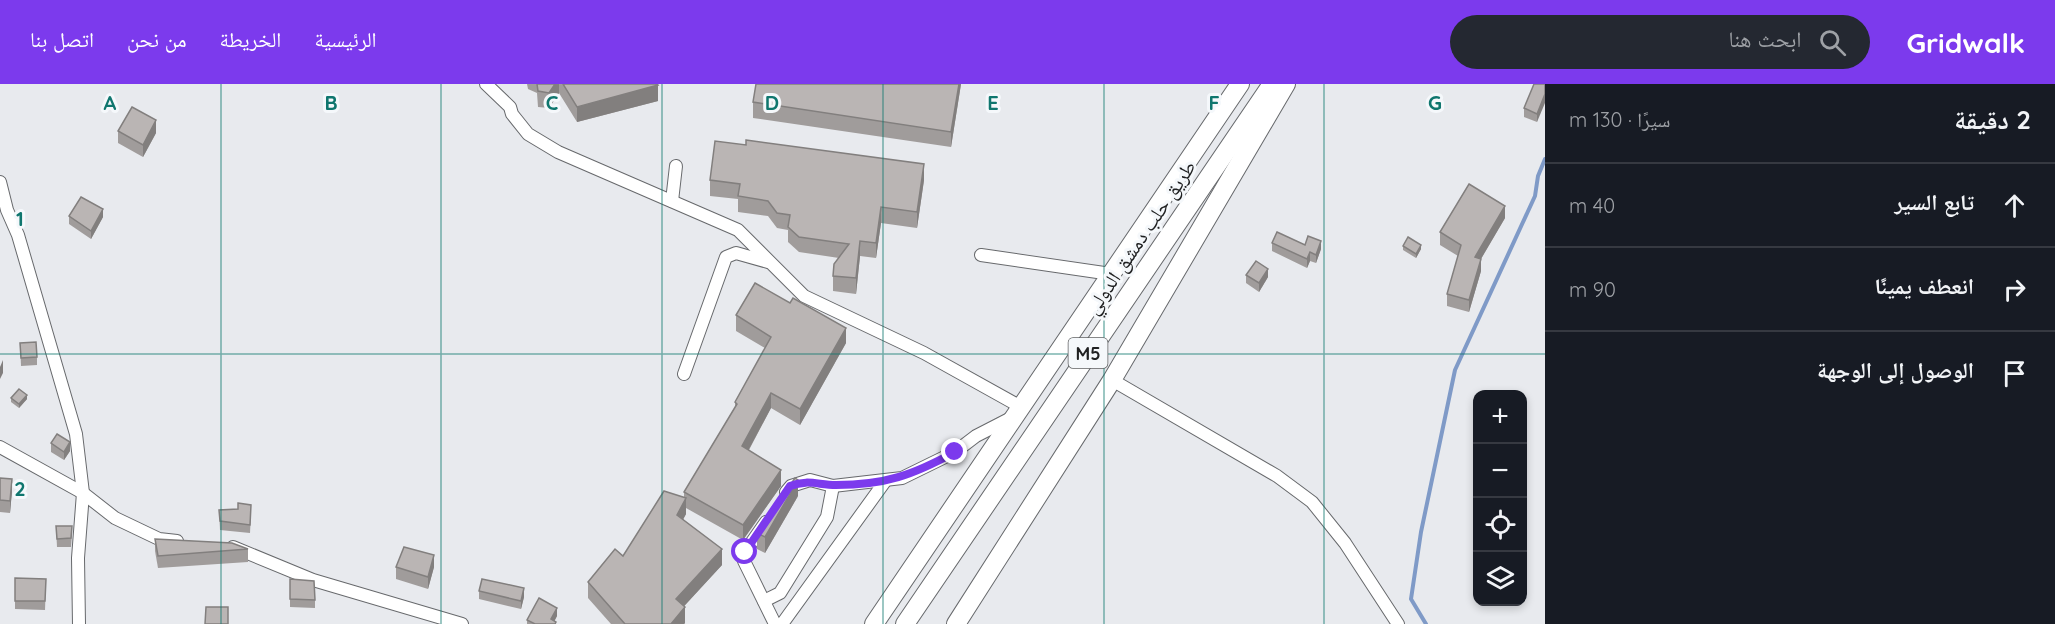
<!DOCTYPE html>
<html lang="ar">
<head>
<meta charset="utf-8">
<style>
	body { margin:0; font-family:Quicksand,"Noto Naskh Arabic",sans-serif; background:#242831; color:#f1f3f6; direction:rtl }
	.controls { position:absolute; right:18px; bottom:18px; display:grid; overflow:hidden; border-radius:12px; box-shadow:0 3px 9px #0003 }
	.controls button { width:54px; height:54px; display:grid; place-items:center; padding:0; border:0; border-bottom:2px solid #363941; background:#171b24; color:#f1f3f6; font:30px sans-serif }
	.stop { position:absolute; width:18px; height:18px; margin:-14px; border:4px solid #7c3aed; border-radius:50%; background:#fff }
	.stop.end { background:#7c3aed; border-color:#fff; box-shadow:0 2px 6px #0008 }
	.list { margin:0; padding:0; list-style:none }
	h2 { display:flex; justify-content:space-between; align-items:center; height:78px; margin:0; padding:0 24px; font-size:26px }
	h2 small { font-size:20px; font-weight:400; color:#9ea1a6 }
	.list li { display:grid; grid-template-columns:39px 1fr auto; gap:18px; align-items:center; box-sizing:border-box; height:84px; padding:0 24px; border-top:2px solid #363941 }
	.list b { display:block; font-size:22px; white-space:nowrap }
	.list em { font-size:20px; font-style:normal; color:#9ea1a6 }
	.icon { flex:none; width:33px; height:33px; fill:none; stroke:currentColor; stroke-width:2; stroke-linecap:round; stroke-linejoin:round }
	.map { position:relative; flex:none; width:1545px; height:540px; overflow:hidden; direction:ltr }
	header { display:flex; align-items:center; gap:36px; box-sizing:border-box; height:84px; padding:0 30px; background:#7c3aed; color:#fff }
	header strong { font-size:28px }
	nav { display:flex; gap:33px; margin-inline-start:auto; font-size:21px }
	.search { width:420px; height:54px; background:#242831; display:flex; align-items:center; gap:15px; box-sizing:border-box; padding:0 21px; border-radius:33px; color:#9ea1a6; font-size:22px }
	main { display:flex }
	aside { flex:1; background:#171b24 }
	.map>svg:first-child { display:block }
	.lines { fill:none; stroke-linecap:round; stroke-linejoin:round }
	.stream { stroke:#7f9ac7; stroke-width:4 }
	.minor-casing { stroke:#67696c; stroke-width:14 }
	.highway-casing { stroke:#67696c; stroke-width:20 }
	.minor { stroke:#fff; stroke-width:12 }
	.highway { stroke:#fff; stroke-width:18 }
	.wall { fill:#a09c9b }
	.shaded-wall { fill:#827f7e }
	.building { fill:#bab5b4; stroke:#827f7e; stroke-width:1.5 }
	.route { stroke:#7c3aed; stroke-width:8 }
	.grid { fill:none; stroke:#0f766e; stroke-width:1.5; stroke-opacity:0.55 }
	.labels { text-anchor:middle; dominant-baseline:central; stroke-width:6; stroke-linejoin:round; paint-order:stroke }
	.shield { fill:#f5f8fb; stroke:#606263; stroke-width:1.5 }
	.shield-label { font-size:18px; font-weight:bold; fill:#202122 }
	.street-label { font-size:20px; fill:#202122; stroke:#f5f8fb }
	.grid-label { font-size:20px; text-anchor:middle; font-weight:bold; fill:#0f766e; stroke:#f5f8fb; stroke-width:6; stroke-linejoin:round; paint-order:stroke }
</style>
</head>
<body>
<header>
<strong>Gridwalk</strong>
<div class="search"><svg class="icon" aria-label="search" viewBox="0 0 24 24"><circle cx="10" cy="10" r="6"/><path d="M15 15l6 6"/></svg>ابحث هنا</div>
<nav><a>الرئيسية</a><a>الخريطة</a><a>من نحن</a><a>اتصل بنا</a></nav>
</header>
<main>
<aside>
<h2>2 دقيقة<small>سيرًا · 130 m</small></h2>
<ul class="list">
<li><svg class="icon" aria-label="ahead" viewBox="0 0 24 24"><path d="M12 20V5M6 11l6-6 6 6"/></svg><div><b>تابع السير</b></div><em>40 m</em></li>
<li><svg class="icon" aria-label="right" viewBox="0 0 24 24"><path d="M7 20v-9h11M14 6l5 5-5 5"/></svg><div><b>انعطف يمينًا</b></div><em>90 m</em></li>
<li><svg class="icon" aria-label="arrive" viewBox="0 0 24 24"><path d="M6 21V4h12l-3 4 3 4H6"/></svg><div><b>الوصول إلى الوجهة</b></div></li>
</ul>
</aside>
<div class="map">
<svg width="1545" height="540" viewBox="0 0 1545 540">
	<rect width="100%" height="100%" fill="#e8eaee"/>
	<g class="lines">
		<polyline class="stream" points="1426,540 1411,515 1421,448 1455,286 1535,112 1538,92 1545,75"/>
		<defs>
			<g id="minor">
				<polyline points="486,0 510,23 512,30 528,50 558,68 738,146 804,212 924,269 1021,323"/>
				<polyline points="0,98 7,126 18,151 76,350 83,409 78,474 79,540"/>
				<polyline points="672,117 676,82"/>
				<polyline points="981,171 1111,190"/>
				<polyline points="684,290 726,173 736,169 768,178"/>
				<polyline points="1112,296 1277,392 1312,418 1345,459 1398,540"/>
				<polyline points="0,363 83,409 115,434 159,455 177,457"/>
				<polyline points="786,408 791,402 810,396 833,402 902,394 955,368 976,352 1011,334"/>
				<polyline points="766,438 745,468 744,477 775,540"/>
				<polyline points="233,463 313,496 462,540"/>
				<polyline points="764,517 780,509 827,433 833,402"/>
				<polyline points="782,540 886,396"/>
			</g>
			<g id="highway">
				<polyline points="874,540 1240,0"/>
				<polyline points="905,540 1272,0"/>
				<polyline points="956,540 1112,296 1286,0"/>
			</g>
		</defs>
		<use href="#minor" class="minor-casing"/>
		<use href="#highway" class="highway-casing"/>
		<use href="#minor" class="minor"/>
		<use href="#highway" class="highway"/>
	</g>
	<g class="wall">
		<polygon points="527,0 657,0 658,17 577,38 559,9 549,24 538,23 537,9 528,5"/>
		<polygon points="756,0 961,0 951,63 753,34 753,18"/>
		<polygon points="1545,0 1537,38 1524,33 1524,24"/>
		<polygon points="118,47 156,49 143,73 118,59"/>
		<polygon points="710,96 924,96 917,144 881,139 876,174 860,172 856,210 833,207 833,192 839,174 799,168 788,158 788,146 777,144 768,132 738,128 738,115 710,112"/>
		<polygon points="69,132 103,133 91,155 69,140"/>
		<polygon points="1505,134 1481,175 1481,187 1469,228 1447,222 1447,210 1458,172 1440,161 1440,148"/>
		<polygon points="1272,159 1321,165 1316,179 1310,177 1307,184 1272,167"/>
		<polygon points="1403,162 1421,165 1416,174 1403,166"/>
		<polygon points="1246,191 1268,193 1259,208 1246,199"/>
		<polygon points="736,231 846,259 800,341 771,324 749,366 781,402 743,456 686,424 686,430 683,435 722,481 684,522 685,539 684,540 611,540 588,514 588,498 623,472 684,413 684,408 735,323 735,318 765,264 736,247"/>
		<polygon points="20,259 37,273 37,281 21,282"/>
		<polygon points="11,314 27,315 19,324 11,318"/>
		<polygon points="51,359 70,367 64,376 51,368"/>
		<polygon points="0,394 12,407 10,429 0,428"/>
		<polygon points="798,412 765,469 757,465 757,449"/>
		<polygon points="219,426 251,429 250,449 220,446"/>
		<polygon points="56,442 72,450 71,463 57,463"/>
		<polygon points="155,455 248,465 248,478 158,484 155,467"/>
		<polygon points="396,483 434,483 428,505 396,495"/>
		<polygon points="15,494 46,495 45,526 15,525"/>
		<polygon points="290,495 315,516 315,524 290,523"/>
		<polygon points="479,507 524,513 521,525 479,515"/>
		<polygon points="557,532 554,537 556,540 527,540 527,536"/>
	</g>
	<g class="shaded-wall">
		<polygon points="555,0 559,0 559,9 549,24 549,9"/>
		<polygon points="959,0 961,0 951,63 951,48"/>
		<polygon points="658,1 658,17 577,38 577,23"/>
		<polygon points="1545,10 1545,19 1537,38 1537,30"/>
		<polygon points="156,36 156,49 143,73 143,61"/>
		<polygon points="924,80 924,96 917,144 917,128"/>
		<polygon points="1505,122 1505,134 1475,185 1475,173"/>
		<polygon points="881,123 881,139 876,174 876,159"/>
		<polygon points="103,125 103,133 91,155 91,147"/>
		<polygon points="860,157 860,172 856,210 856,194"/>
		<polygon points="1321,157 1321,165 1316,179 1316,171"/>
		<polygon points="1421,161 1421,165 1416,174 1416,170"/>
		<polygon points="1310,168 1310,177 1307,184 1307,175"/>
		<polygon points="1481,175 1481,187 1469,228 1469,216"/>
		<polygon points="1268,185 1268,193 1259,208 1259,199"/>
		<polygon points="846,244 846,259 800,341 800,325"/>
		<polygon points="3,276 3,289 0,295 0,283"/>
		<polygon points="771,309 771,324 742,378 742,362"/>
		<polygon points="27,311 27,315 19,324 19,320"/>
		<polygon points="70,358 70,367 64,376 64,368"/>
		<polygon points="781,386 781,402 743,456 743,441"/>
		<polygon points="12,395 12,407 10,429 10,417"/>
		<polygon points="798,396 798,412 765,469 765,453"/>
		<polygon points="686,414 686,430 677,447 677,431"/>
		<polygon points="722,465 722,481 676,531 676,515"/>
		<polygon points="434,471 434,483 428,505 428,493"/>
		<polygon points="524,504 524,513 521,525 521,517"/>
		<polygon points="685,523 685,539 684,540 671,540"/>
		<polygon points="557,524 557,532 553,540 551,535"/>
	</g>
	<g class="building">
		<polygon points="537,0 555,0 549,9 538,7"/>
		<polygon points="563,0 657,0 658,1 577,23"/>
		<polygon points="756,0 959,0 951,48 753,18"/>
		<polygon points="1534,0 1545,0 1545,10 1537,30 1524,24"/>
		<polygon points="132,23 156,36 143,61 118,47"/>
		<polygon points="746,56 924,80 917,128 881,123 876,159 860,157 856,194 833,192 834,180 849,160 799,153 788,143 790,131 777,129 768,117 738,112 740,100 710,96 715,57 746,61"/>
		<polygon points="1469,100 1505,122 1475,173 1481,175 1469,216 1447,210 1461,161 1440,148"/>
		<polygon points="81,113 103,125 91,147 69,132"/>
		<polygon points="1277,148 1305,161 1308,152 1321,157 1316,171 1310,168 1307,175 1272,159"/>
		<polygon points="1408,153 1421,161 1416,170 1403,162"/>
		<polygon points="1256,177 1268,185 1259,199 1246,191"/>
		<polygon points="755,199 790,219 793,214 846,244 800,325 771,309 742,362 781,386 743,441 684,408 737,320 735,318 771,253 736,231"/>
		<polygon points="36,258 37,273 21,274 20,259"/>
		<polygon points="19,305 27,311 19,320 11,314"/>
		<polygon points="57,350 70,358 64,368 51,359"/>
		<polygon points="0,394 12,395 10,417 0,416"/>
		<polygon points="795,394 798,396 765,453 757,449"/>
		<polygon points="664,407 686,414 677,431 722,465 676,515 685,523 671,540 625,540 588,498 615,465 623,472"/>
		<polygon points="238,419 251,421 250,441 220,437 219,426 238,425"/>
		<polygon points="56,442 72,442 71,454 57,455"/>
		<polygon points="155,455 232,459 248,465 158,472"/>
		<polygon points="404,463 434,471 428,493 396,483"/>
		<polygon points="15,494 46,495 45,517 15,517"/>
		<polygon points="290,495 314,497 315,516 290,515"/>
		<polygon points="482,495 524,504 521,517 479,507"/>
		<polygon points="539,514 557,524 551,535 556,538 555,540 535,540 527,536"/>
		<polygon points="206,523 228,523 228,540 205,540"/>
	</g>
	<g class="lines">
		<path class="route" d="M 745,468 L 790,402 C 808,395 818,401 836,401 C 885,401 913,391 955,368"/>
	</g>
	<path class="grid" d="M 221,0 L 221,540M 441,0 L 441,540M 662,0 L 662,540M 883,0 L 883,540M 1104,0 L 1104,540M 1324,0 L 1324,540M 0,270 L 1545,270"/>
	<g class="labels">
		<rect class="shield" x="1068.5" y="254" width="39" height="30" rx="4.5"/>
		<g class="shield-label">
			<text x="1088" y="269">M5</text>
		</g>
		<g class="street-label">
			<text transform="translate(1140 153) rotate(-56)">طريق حلب دمشق الدولي</text>
		</g>
	</g>
	<g class="grid-label">
		<text x="110" y="26">A</text>
		<text x="331" y="26">B</text>
		<text x="552" y="26">C</text>
		<text x="772" y="26">D</text>
		<text x="993" y="26">E</text>
		<text x="1214" y="26">F</text>
		<text x="1435" y="26">G</text>
		<text x="20" y="142">1</text>
		<text x="20" y="412">2</text>
	</g>
</svg>
<div class="controls">
<button>+</button>
<button>−</button>
<button><svg class="icon" aria-label="locate" viewBox="0 0 24 24"><circle cx="12" cy="12" r="6"/><path d="M12 2v4M12 18v4M2 12h4M18 12h4"/></svg></button>
<button><svg class="icon" aria-label="layers" viewBox="0 0 24 24"><path d="M12 4l9 5-9 5-9-5zM3 14l9 5 9-5"/></svg></button>
</div>
<div class="stop" style="left:745px;top:468px"></div>
<div class="stop end" style="left:955px;top:368px"></div>
</div>
</main>
</body>
</html>
